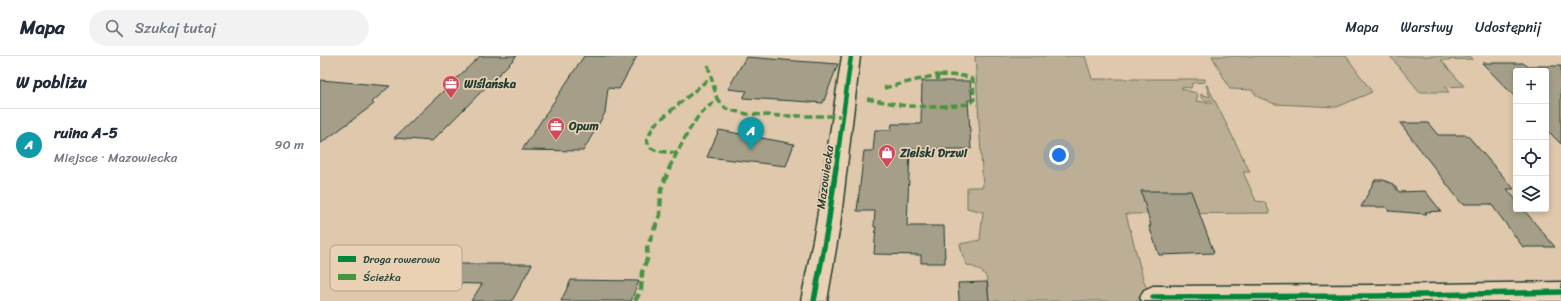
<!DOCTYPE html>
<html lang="pl">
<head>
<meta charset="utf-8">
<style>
	body { margin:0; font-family:Sriracha,sans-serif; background:#f2f2f3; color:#1f2937 }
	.controls { position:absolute; right:12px; top:12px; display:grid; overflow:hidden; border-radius:4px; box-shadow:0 2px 6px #0003 }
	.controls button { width:36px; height:36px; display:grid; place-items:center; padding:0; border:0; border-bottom:1px solid #e0e1e3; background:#fff; color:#1f2937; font:20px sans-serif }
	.you { position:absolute; left:739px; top:99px; width:14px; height:14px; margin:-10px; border:3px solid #fff; border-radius:50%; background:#1a73e8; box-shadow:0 0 0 6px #1a73e833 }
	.badge { display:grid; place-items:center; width:26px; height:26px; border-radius:50%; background:#d1495b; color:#fff; font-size:13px; font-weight:700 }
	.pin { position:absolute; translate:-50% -33px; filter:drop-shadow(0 1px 2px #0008) }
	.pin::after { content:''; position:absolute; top:21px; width:14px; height:12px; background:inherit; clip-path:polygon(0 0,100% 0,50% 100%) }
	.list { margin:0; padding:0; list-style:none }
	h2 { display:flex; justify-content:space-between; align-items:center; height:52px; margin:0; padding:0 16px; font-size:17px }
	h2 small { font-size:13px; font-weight:400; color:#747a83 }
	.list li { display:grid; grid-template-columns:26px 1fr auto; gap:12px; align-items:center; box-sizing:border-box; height:72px; padding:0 16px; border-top:1px solid #e0e1e3 }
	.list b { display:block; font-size:15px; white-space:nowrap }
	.list p { margin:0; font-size:13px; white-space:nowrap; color:#747a83 }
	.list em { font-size:13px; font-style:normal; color:#747a83 }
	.icon { flex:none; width:22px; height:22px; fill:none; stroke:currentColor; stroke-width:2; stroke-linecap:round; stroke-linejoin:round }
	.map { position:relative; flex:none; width:1241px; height:245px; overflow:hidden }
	header { display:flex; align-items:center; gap:24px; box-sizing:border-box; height:56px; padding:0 20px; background:#fff; border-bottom:1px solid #e0e1e3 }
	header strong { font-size:19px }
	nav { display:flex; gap:22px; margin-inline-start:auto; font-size:14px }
	.search { width:280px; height:36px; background:#f2f2f3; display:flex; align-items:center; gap:10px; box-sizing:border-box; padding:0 14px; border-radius:22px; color:#747a83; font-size:15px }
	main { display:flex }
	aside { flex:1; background:#fff }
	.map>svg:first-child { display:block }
	.green { fill:#bcaf95; stroke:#6e7664 }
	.building { fill:#a59f89; stroke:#1f3d34 }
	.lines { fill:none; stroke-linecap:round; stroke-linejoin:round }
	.minor-casing { stroke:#1f3d34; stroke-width:3 }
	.minor { fill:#ebd1b3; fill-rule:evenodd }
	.quiet-far1 { stroke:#479441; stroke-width:3.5; stroke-dasharray:7 3.5; stroke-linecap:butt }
	.quiet { stroke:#479441; stroke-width:4.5; stroke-dasharray:8 4.5; stroke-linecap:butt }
	.cycleway-far1-casing { stroke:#ebd1b3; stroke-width:6 }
	.cycleway-casing { stroke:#ebd1b3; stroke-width:8 }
	.cycleway-far1 { stroke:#00873e; stroke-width:4.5 }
	.cycleway { stroke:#00873e; stroke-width:5.5 }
	.labels { text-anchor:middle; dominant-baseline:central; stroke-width:3.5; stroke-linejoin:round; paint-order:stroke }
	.poi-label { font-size:12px; font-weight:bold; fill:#1f3d34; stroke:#ebd1b3; text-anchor:start }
	.street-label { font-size:12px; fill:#1f3d34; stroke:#ebd1b3 }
	.key { fill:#ebd1b3; stroke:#aea58d; stroke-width:1 }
	.key-label { font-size:11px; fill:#1f3d34 }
</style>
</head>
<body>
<header>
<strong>Mapa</strong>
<div class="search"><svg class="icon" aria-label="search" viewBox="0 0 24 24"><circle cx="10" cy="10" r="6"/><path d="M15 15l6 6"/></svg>Szukaj tutaj</div>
<nav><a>Mapa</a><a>Warstwy</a><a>Udostępnij</a></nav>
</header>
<main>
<aside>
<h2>W pobliżu<small></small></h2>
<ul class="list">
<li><span class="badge" style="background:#0f9aa8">A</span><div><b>ruina A-5</b><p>Miejsce · Mazowiecka</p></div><em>90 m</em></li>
</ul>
</aside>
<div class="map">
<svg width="1241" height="245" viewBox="0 0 1241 245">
	<rect width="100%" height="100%" fill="#dfc8ac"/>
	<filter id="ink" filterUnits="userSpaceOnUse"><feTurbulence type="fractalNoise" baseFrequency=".025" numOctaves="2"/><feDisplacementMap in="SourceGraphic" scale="8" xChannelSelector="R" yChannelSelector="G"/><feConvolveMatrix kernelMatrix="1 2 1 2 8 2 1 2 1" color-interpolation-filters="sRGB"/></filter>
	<g filter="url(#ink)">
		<g class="green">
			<path d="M 655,0 L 765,0 L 772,23 L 885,23 L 885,26 L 872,27 L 871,32 L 862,31 L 862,33 L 876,37 L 878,39 L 876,45 L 893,47 L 891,44 L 886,45 L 881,41 L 881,38 L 890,41 L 886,29 L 887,29 L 930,116 L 923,116 L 936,145 L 945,146 L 950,157 L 806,158 L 824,226 L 833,245 L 669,245 C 667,223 671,216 647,209 L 643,201 L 640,188 L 660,184 L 663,156 L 647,152 L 647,131 L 663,131 Z"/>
			<polygon points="892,0 1026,0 1052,36 1017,51 955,48 938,41 932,34 910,33"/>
			<polygon points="1070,0 1150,0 1153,3 1121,4 1144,30 1125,31 1129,36 1100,36"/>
		</g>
		<g class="building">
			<polygon points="160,0 197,0 112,85 74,82"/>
			<polygon points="264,0 317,0 299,33 288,32 285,57 263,95 202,94"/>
			<polygon points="426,1 476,5 518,8 503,47 475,45 423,42 427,35 408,33"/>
			<polygon points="1162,7 1203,7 1207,10 1241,10 1241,88 1226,73 1226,15 1196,15 1196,42"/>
			<polygon points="0,24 70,30 52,46 54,48 0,88"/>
			<polygon points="602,25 650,25 652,44 648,44 651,93 590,93 587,170 624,170 625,207 601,207 601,199 554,198 556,171 554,171 555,155 537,155 544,95 553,95 555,74 571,74 572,68 601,68"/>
			<polygon points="1080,67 1108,67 1118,79 1147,79 1194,133 1187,133 1196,144 1196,153 1203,153 1235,191 1203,191 1171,148 1142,148"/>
			<polygon points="399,74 474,88 466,110 387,101"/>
			<polygon points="1055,124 1063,124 1073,128 1079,136 1105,135 1121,155 1105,156 1107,158 1069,155 1066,151 1041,151"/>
			<polygon points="821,135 871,135 894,197 839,199 829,170 831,170"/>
			<polygon points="133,208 212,208 192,245 151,245 162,228 120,227"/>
			<polygon points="251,224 319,225 311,245 241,245"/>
			<polygon points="667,226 669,245 639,245 638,227"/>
		</g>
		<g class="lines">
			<defs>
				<g id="minor">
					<polygon points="522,0 540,0 520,169 507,245 481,245 496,169"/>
					<polygon points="1241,226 1241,245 822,245 820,241 824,234 833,230 1055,229"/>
				</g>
			</defs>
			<use href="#minor" class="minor-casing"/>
			<use href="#minor" class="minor"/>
			<g class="quiet-far1">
				<polyline points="388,9 397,43"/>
				<polyline points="564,32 617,19 618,25"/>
				<path d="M 547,43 L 587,50 L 612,51 L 650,48 L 654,44 L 653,24 C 643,17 629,20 617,19"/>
				<polyline points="357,97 337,95 329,91 327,83 334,69 391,21"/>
				<polyline points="349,112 368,76 379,59 397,43 406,53 427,58 462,60 523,60"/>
			</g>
			<polyline class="quiet" points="315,245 321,234 322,216 328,201 327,192 340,159 341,133 350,111"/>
			<defs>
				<polyline id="cycleway-far1" points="516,112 531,0"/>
				<g id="cycleway">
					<polyline points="833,241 1055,240 1241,236"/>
					<polyline points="494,245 508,169 516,111"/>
				</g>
			</defs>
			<use href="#cycleway-far1" class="cycleway-far1-casing"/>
			<use href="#cycleway" class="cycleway-casing"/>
			<use href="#cycleway-far1" class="cycleway-far1"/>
			<use href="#cycleway" class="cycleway"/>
		</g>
	</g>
	<defs>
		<symbol id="office-pin" viewBox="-11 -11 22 30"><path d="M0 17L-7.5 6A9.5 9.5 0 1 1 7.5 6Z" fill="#d1495b" stroke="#ebd1b3"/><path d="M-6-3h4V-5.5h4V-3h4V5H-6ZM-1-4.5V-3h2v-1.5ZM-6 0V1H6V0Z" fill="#fff"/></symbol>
		<symbol id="shop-pin" viewBox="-11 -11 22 30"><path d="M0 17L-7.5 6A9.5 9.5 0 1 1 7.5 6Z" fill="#d1495b" stroke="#ebd1b3"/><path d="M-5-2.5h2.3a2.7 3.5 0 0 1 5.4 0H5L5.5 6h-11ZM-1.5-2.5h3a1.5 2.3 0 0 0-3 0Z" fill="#fff"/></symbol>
	</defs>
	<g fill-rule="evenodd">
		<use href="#office-pin" x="121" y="18" width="20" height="27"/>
		<use href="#office-pin" x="226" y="60" width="20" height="27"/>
		<use href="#shop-pin" x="557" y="87" width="20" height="27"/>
	</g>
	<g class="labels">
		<g class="poi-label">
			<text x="144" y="28">Wiślańska</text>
			<text x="249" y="70">Opum</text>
			<text x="580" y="97">Zielski Drzwi</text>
		</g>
		<g class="street-label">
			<text transform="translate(505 121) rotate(-82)">Mazowiecka</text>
		</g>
	</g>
	<rect x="10" y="189" width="132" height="46" rx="6" class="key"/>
	<rect x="18" y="200" width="18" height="6" fill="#00873e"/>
	<rect x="18" y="218" width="18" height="6" fill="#479441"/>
	<g class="key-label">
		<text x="43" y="207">Droga rowerowa</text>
		<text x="43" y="225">Ścieżka</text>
	</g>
</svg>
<div class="controls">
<button>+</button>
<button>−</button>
<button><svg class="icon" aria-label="locate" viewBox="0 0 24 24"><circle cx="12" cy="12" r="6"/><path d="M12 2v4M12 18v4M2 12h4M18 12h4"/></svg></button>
<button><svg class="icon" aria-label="layers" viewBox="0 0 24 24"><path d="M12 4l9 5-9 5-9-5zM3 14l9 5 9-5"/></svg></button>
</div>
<div class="you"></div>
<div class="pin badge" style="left:431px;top:94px;background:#0f9aa8">A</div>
</div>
</main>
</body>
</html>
